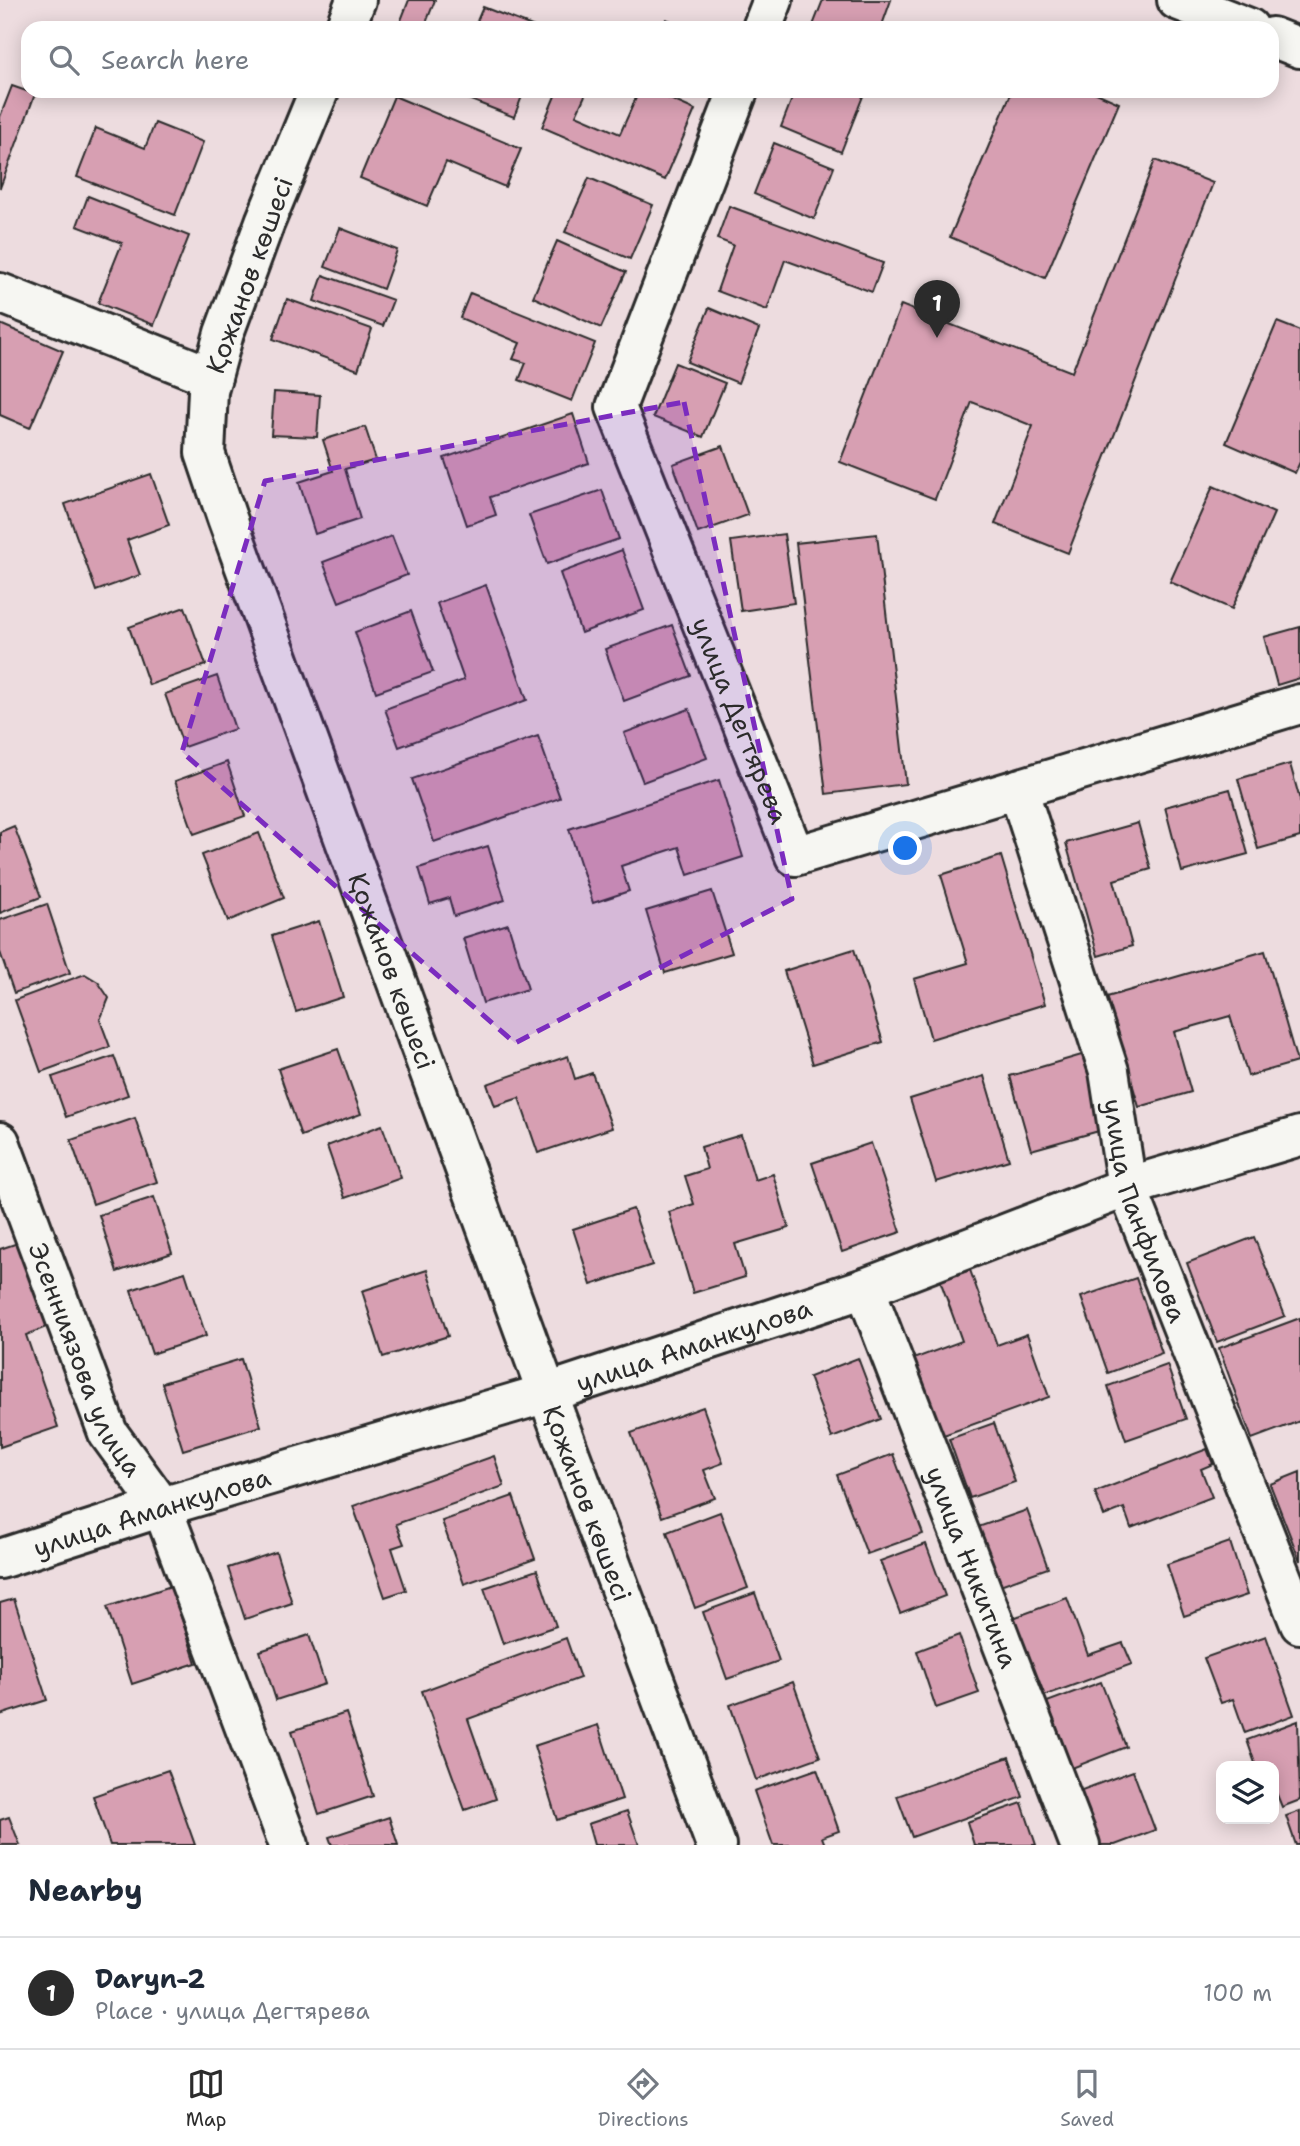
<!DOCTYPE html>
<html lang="en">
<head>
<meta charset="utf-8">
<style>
	body { margin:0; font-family:"Shantell Sans",sans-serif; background:#f6f6f7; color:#1f2937 }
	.controls { position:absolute; right:21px; bottom:21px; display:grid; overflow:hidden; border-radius:14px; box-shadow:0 4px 18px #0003 }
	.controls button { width:63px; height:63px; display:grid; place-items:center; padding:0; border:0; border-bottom:2px solid #e0e1e3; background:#fff; color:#1f2937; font:35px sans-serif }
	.you { position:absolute; left:906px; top:849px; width:24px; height:24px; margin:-18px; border:5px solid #fff; border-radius:50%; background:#1a73e8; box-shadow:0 0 0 10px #1a73e833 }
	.badge { display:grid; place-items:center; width:46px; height:46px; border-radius:50%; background:#2b2b2b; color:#fff; font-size:23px; font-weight:700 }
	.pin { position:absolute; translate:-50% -58px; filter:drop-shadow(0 2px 4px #0008) }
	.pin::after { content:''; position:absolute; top:37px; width:24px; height:21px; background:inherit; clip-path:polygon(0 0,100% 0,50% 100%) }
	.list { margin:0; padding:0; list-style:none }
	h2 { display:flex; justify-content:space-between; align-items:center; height:91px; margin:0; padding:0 28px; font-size:30px }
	h2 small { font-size:23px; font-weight:400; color:#747a83 }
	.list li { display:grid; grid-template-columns:46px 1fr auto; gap:21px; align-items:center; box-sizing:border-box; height:112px; padding:0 28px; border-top:2px solid #e0e1e3 }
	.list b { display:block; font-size:26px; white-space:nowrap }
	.list p { margin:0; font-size:23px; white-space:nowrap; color:#747a83 }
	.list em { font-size:23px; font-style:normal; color:#747a83 }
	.icon { flex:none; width:38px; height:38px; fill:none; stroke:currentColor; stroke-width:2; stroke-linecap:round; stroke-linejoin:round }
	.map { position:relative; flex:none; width:1300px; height:1845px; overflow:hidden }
	.search { position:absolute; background:#fff; box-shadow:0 4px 18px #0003; left:21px; right:21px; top:21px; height:77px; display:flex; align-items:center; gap:18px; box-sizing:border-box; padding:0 24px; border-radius:21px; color:#747a83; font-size:26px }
	.sheet { height:203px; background:#fff }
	nav { display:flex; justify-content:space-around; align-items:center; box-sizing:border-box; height:98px; border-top:2px solid #e0e1e3; background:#fff; font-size:19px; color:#747a83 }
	nav a { display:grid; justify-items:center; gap:4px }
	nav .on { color:#2b2b2b }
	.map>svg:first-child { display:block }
	.building { fill:#d79fb2; stroke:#2b2b2b; stroke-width:2 }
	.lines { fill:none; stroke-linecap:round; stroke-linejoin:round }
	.minor-casing { stroke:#2b2b2b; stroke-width:44 }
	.major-casing { stroke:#2b2b2b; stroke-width:44 }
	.minor { stroke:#f6f6f2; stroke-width:38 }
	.major { stroke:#f6f6f2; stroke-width:38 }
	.marked { fill:#7b2cbf; fill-opacity:0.2; stroke:#7b2cbf; stroke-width:5; stroke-dasharray:14 9; stroke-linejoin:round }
	.labels { text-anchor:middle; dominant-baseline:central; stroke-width:5; stroke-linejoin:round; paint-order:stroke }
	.street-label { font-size:26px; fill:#2b2b2b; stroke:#f6f6f2 }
</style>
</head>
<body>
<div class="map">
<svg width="1300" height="1845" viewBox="0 0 1300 1845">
	<rect width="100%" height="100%" fill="#eddcdf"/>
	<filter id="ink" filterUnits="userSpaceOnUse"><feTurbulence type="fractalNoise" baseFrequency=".0143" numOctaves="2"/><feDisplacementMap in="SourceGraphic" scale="14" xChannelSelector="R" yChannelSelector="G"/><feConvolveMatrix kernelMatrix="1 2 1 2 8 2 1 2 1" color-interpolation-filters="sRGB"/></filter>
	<g filter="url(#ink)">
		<g class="building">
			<polygon points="409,0 435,0 424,28 398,28"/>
			<polygon points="823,0 891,0 881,28 812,28"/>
			<polygon points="483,7 537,28 474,28"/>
			<polygon points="666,19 689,28 662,28"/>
			<polygon points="12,86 35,94 0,188 0,117"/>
			<polygon points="448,91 524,91 514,117"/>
			<polygon points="557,91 587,91 576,115 620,134 639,91 652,91 695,110 665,180 542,127"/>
			<polygon points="795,91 865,91 841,152 781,127"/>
			<polygon points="1012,91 1092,91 1119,103 1045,278 950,237"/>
			<polygon points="394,96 521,149 505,187 446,162 427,206 360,178"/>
			<polygon points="155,123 203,142 175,215 77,177 96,128 145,148"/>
			<polygon points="774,143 834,167 814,219 754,194"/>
			<polygon points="1155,160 1213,183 1068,553 995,524 1033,426 972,402 935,499 840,462 901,305 1072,372"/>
			<polygon points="589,178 653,205 630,259 565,232"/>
			<polygon points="88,196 189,236 154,325 98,303 122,243 77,226"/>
			<polygon points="729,206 883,263 872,292 785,260 767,310 717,291 733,245 717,239"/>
			<polygon points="340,228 397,250 383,289 325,267"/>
			<polygon points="557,241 626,272 601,328 533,297"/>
			<polygon points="323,275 393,300 383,326 314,301"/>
			<polygon points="470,293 595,343 572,401 519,380 526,363 513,359 520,343 460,318"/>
			<polygon points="287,299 372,329 358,370 273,339"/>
			<polygon points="709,308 759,329 738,383 687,362"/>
			<polygon points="1277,322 1300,331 1300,462 1295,473 1226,443"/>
			<polygon points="0,324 63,351 30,428 0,415"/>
			<polygon points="675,363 725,383 703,437 653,417"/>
			<polygon points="274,392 320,395 317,437 271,435"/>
			<polygon points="573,414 589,463 490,497 496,515 467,525 444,458"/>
			<polygon points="365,427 376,460 345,469 360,519 315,534 299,482 333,471 323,440"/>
			<polygon points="723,446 748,515 698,533 673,464"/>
			<polygon points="151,474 169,525 127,540 140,575 96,591 65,504"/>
			<polygon points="1213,486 1274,513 1232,609 1170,582"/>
			<polygon points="602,490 619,539 547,564 529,515"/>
			<polygon points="784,534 794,603 741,611 731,541"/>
			<polygon points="877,534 906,784 826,794 796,543"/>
			<polygon points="392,536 407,575 339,602 323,562"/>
			<polygon points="622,550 644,610 581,633 560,573"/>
			<polygon points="486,585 527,700 399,747 385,709 464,680 437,603"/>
			<polygon points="185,607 206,665 149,685 129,627"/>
			<polygon points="411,611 433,672 376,692 355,632"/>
			<polygon points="672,625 691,676 624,701 605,649"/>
			<polygon points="1300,627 1300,678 1277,685 1264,637"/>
			<polygon points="217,676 235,729 184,747 165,694"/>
			<polygon points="689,709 707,758 643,782 624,733"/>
			<polygon points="538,736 560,798 434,842 412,779"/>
			<polygon points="227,762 245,816 194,834 175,781"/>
			<polygon points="1290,764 1300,800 1300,837 1258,849 1238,779"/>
			<polygon points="719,780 743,857 688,875 679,847 621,866 629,891 593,903 569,829"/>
			<polygon points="1230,789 1248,854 1182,872 1165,807"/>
			<polygon points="1138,823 1151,869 1114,880 1132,946 1098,956 1066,843"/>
			<polygon points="14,826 41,897 0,913 0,832"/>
			<polygon points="259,833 284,898 228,921 202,855"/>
			<polygon points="488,846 505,900 454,916 449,898 430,904 419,868"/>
			<polygon points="1001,856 1045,1004 931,1039 914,979 968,963 941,875"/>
			<polygon points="712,891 732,953 665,973 646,911"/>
			<polygon points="47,904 70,973 14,993 0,952 0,920"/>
			<polygon points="319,921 343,997 296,1012 272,936"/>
			<polygon points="508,924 528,989 483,1003 463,938"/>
			<polygon points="854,949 883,1042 813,1064 784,971"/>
			<polygon points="1265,951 1297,1062 1248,1076 1230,1016 1174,1032 1191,1092 1139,1107 1107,997"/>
			<polygon points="85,974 98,982 109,998 100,1020 110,1047 41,1072 15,1000"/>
			<polygon points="338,1049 361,1114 301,1136 278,1069"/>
			<polygon points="1085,1054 1106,1129 1031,1150 1010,1076"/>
			<polygon points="114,1056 128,1095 66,1117 52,1077"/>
			<polygon points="568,1056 575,1079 592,1073 612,1128 538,1153 519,1098 495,1106 487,1084"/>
			<polygon points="984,1076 1009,1160 936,1182 910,1099"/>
			<polygon points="135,1118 157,1182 93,1204 71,1140"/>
			<polygon points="382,1125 401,1178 345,1198 327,1146"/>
			<polygon points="741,1135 755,1180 773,1174 789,1228 735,1244 745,1277 693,1293 669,1212 694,1204 685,1176 707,1169 701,1147"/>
			<polygon points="871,1143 901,1232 842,1252 812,1163"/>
			<polygon points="154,1197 172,1253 117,1272 99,1215"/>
			<polygon points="633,1209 652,1265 591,1285 573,1229"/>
			<polygon points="1254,1237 1285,1316 1217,1342 1187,1263"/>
			<polygon points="21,1242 49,1326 26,1335 58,1427 0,1447 0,1249"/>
			<polygon points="427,1270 448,1336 383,1357 362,1291"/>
			<polygon points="970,1270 997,1345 1027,1334 1049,1397 941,1436 913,1359 962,1341 940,1280"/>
			<polygon points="185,1272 206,1336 152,1354 131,1290"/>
			<polygon points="1136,1278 1162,1353 1108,1373 1081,1297"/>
			<polygon points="1300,1318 1300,1421 1252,1439 1219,1348"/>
			<polygon points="858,1358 881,1419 832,1438 809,1377"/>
			<polygon points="241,1359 261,1426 183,1450 162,1383"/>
			<polygon points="1167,1365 1186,1419 1126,1440 1108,1386"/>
			<polygon points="703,1407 723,1463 704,1470 715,1498 662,1517 631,1433"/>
			<polygon points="994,1423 1015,1482 970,1498 949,1439"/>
			<polygon points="1207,1449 1213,1464 1201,1469 1212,1497 1131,1528 1124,1508 1104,1516 1095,1492"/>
			<polygon points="893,1454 923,1534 867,1554 837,1475"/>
			<polygon points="494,1456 504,1486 396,1524 404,1544 392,1548 406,1590 385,1597 353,1506"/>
			<polygon points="1300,1472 1300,1561 1270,1484"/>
			<polygon points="513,1496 535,1559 464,1584 442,1521"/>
			<polygon points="1027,1510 1048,1568 1000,1585 978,1527"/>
			<polygon points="720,1512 748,1588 695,1608 667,1532"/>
			<polygon points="1230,1542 1247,1595 1184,1616 1167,1564"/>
			<polygon points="926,1544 945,1596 900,1613 880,1561"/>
			<polygon points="276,1552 292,1603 245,1619 228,1568"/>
			<polygon points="537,1570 556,1626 503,1644 484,1588"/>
			<polygon points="171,1586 196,1663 132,1684 107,1607"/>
			<polygon points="755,1593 779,1661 727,1679 703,1612"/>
			<polygon points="1067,1598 1088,1655 1123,1643 1132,1664 1041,1697 1013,1618"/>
			<polygon points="14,1599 47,1700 0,1715 0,1603"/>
			<polygon points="309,1635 325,1684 276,1700 260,1651"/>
			<polygon points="959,1635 979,1693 936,1708 917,1651"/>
			<polygon points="1266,1636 1294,1715 1245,1733 1233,1699 1221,1703 1204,1658"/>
			<polygon points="566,1638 580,1678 468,1719 496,1799 465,1810 422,1691"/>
			<polygon points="793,1682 820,1757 756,1780 730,1705"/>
			<polygon points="1101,1682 1126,1747 1072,1768 1047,1702"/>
			<polygon points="346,1713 373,1796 319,1814 292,1731"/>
			<polygon points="1298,1721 1300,1800 1282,1807 1274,1787 1274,1766 1256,1766 1247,1740"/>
			<polygon points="598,1725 622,1799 557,1820 534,1746"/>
			<polygon points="1009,1757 1023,1797 912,1837 897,1796"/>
			<polygon points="817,1769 839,1831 822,1837 825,1845 773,1845 754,1791"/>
			<polygon points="168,1770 195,1845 110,1845 93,1796"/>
			<polygon points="1133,1771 1155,1830 1115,1845 1099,1845 1079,1791"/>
			<polygon points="1022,1803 1036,1845 974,1845 967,1822"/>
			<polygon points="627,1811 639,1845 594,1845 588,1824"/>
			<polygon points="1300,1811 1300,1845 1296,1845 1286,1816"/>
			<polygon points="9,1817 20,1845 0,1845 0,1820"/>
			<polygon points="389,1817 398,1845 332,1845 329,1837"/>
		</g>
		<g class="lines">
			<defs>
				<g id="minor">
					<polyline points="1177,0 1249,28"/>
					<polyline points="762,28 773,0"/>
					<polyline points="1272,37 1300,48"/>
					<path id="s1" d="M 738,91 L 616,407 L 795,856 L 1300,704"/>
					<polyline points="0,293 212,377"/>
					<path id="s2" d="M 1018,789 L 1109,1071 L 1127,1187 L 1300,1624"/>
					<path id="s3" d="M 0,1142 L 108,1433 L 162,1507 L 289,1845"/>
					<path id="s4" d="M 865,1288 L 1080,1845"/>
					<path id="s5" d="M 0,1559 L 162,1507 L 547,1393 L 865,1288 L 1127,1187 L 1300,1136"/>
				</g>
				<g id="major">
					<polyline points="345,28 356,0"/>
					<path id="s6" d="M 319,91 L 265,222 L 224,333 L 208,391 L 205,453 L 227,518 L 547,1393 L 716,1845"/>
				</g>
			</defs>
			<use href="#minor" class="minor-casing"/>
			<use href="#major" class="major-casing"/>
			<use href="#minor" class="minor"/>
			<use href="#major" class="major"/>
		</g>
	</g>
	<path class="marked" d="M 684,402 L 792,899 L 515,1043 L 182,752 L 265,481 Z"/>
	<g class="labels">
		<g class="street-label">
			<text transform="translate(249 275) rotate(-70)">Қожанов көшесі</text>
			<text stroke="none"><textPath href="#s1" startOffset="676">улица Дегтярева</textPath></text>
			<text stroke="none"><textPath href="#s6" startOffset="933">Қожанов көшесі</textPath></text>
			<text stroke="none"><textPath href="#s2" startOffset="441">улица Панфилова</textPath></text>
			<text stroke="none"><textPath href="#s5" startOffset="726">улица Аманкулова</textPath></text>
			<text stroke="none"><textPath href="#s3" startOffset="234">Эсенниязова улица</textPath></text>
			<text stroke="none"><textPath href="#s6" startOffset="1500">Қожанов көшесі</textPath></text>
			<text stroke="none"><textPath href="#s5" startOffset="159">улица Аманкулова</textPath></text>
			<text stroke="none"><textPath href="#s4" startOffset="299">улица Никитина</textPath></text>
		</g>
	</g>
</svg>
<div class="controls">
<button><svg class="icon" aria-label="layers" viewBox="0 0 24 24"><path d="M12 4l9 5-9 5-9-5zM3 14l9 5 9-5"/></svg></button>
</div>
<div class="you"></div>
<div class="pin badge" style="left:937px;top:338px">1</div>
<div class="search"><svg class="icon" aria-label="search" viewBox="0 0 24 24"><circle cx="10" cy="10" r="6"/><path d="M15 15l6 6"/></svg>Search here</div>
</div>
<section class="sheet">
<h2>Nearby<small></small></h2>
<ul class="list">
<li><span class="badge">1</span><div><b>Daryn-2</b><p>Place · улица Дегтярева</p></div><em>100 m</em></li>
</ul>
</section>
<nav>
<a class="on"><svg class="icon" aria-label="map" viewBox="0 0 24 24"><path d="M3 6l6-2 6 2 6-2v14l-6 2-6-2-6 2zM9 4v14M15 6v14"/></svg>Map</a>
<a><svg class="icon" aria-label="directions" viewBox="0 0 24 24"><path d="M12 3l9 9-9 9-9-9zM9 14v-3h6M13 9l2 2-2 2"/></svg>Directions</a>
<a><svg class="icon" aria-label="saved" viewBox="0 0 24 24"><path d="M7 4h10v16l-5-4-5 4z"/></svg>Saved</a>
</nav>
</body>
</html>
